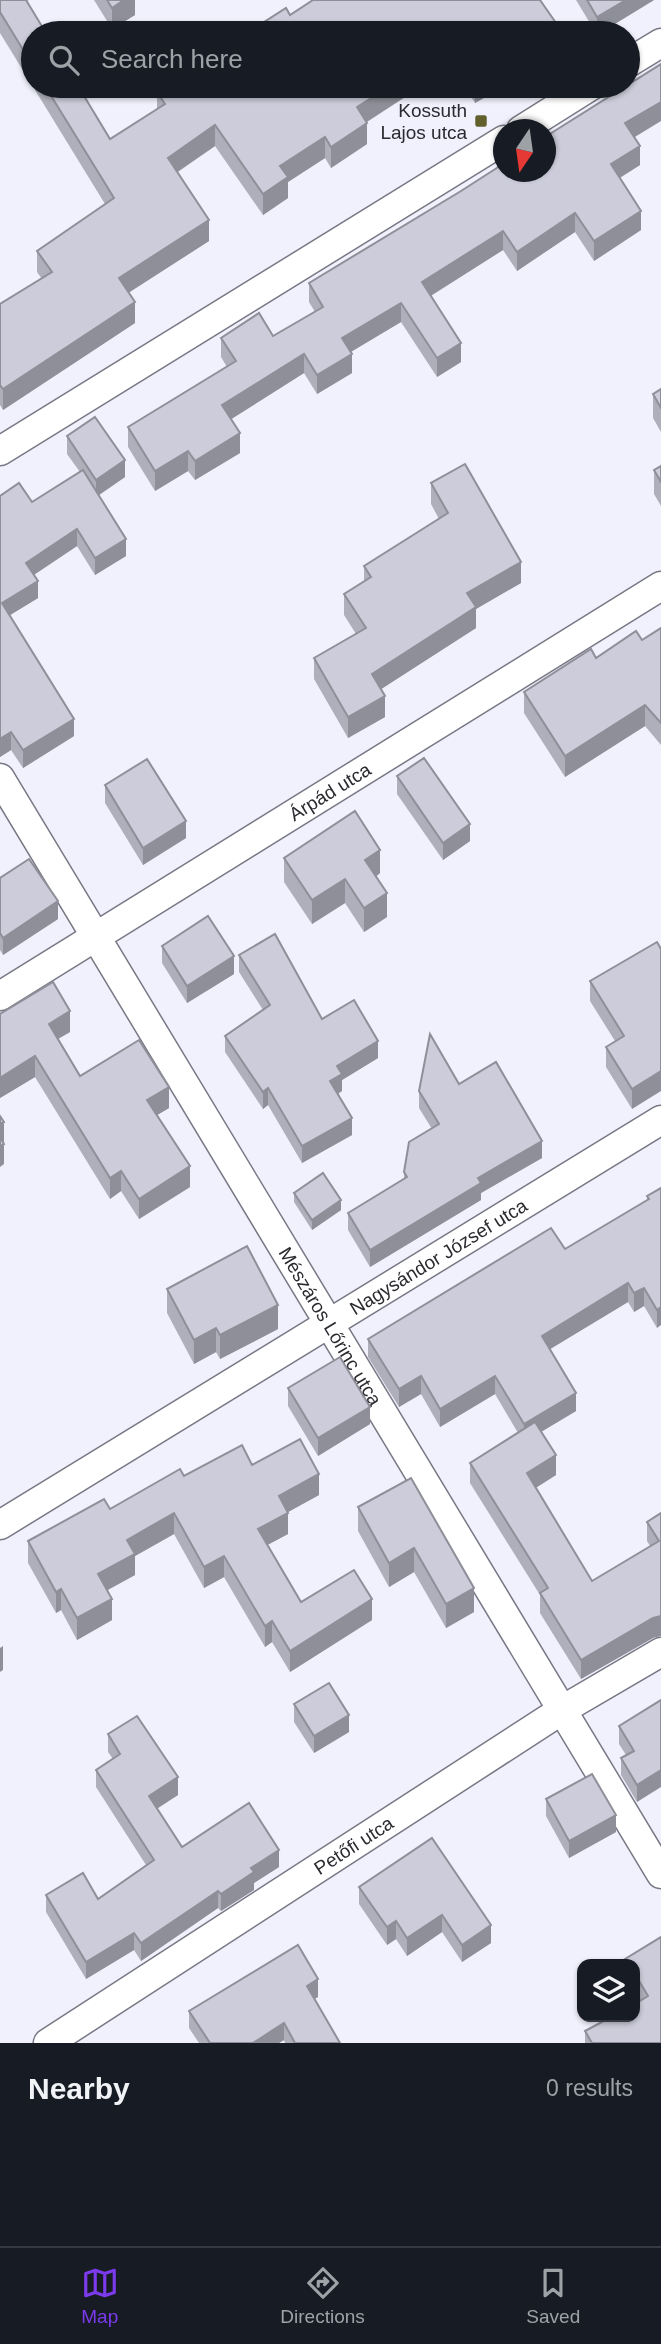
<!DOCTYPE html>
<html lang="en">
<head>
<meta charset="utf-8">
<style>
	body { margin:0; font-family:Helvetica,sans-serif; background:#20242c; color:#f1f3f6 }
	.controls { position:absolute; right:21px; bottom:21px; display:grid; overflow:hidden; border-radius:14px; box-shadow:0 2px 5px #0004 }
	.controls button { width:63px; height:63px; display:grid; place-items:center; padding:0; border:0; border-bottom:2px solid #363941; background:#171b24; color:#f1f3f6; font:35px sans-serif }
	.compass { position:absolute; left:493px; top:119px; width:63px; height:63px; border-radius:50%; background:#171b24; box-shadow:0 2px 5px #0004; rotate:193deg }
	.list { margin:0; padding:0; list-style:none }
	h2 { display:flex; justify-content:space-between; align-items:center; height:91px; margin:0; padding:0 28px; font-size:30px }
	h2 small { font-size:23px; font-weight:400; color:#9ea1a6 }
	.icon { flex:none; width:38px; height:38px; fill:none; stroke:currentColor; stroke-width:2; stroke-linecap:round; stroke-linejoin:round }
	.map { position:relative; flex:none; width:661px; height:2043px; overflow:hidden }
	.search { position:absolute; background:#171b24; box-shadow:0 2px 5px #0004; left:21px; right:21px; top:21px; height:77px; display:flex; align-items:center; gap:18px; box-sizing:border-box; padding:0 24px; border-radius:38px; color:#9ea1a6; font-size:26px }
	.sheet { height:203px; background:#171b24 }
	nav { display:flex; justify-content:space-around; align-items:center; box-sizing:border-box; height:98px; border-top:2px solid #363941; background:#171b24; font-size:19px; color:#9ea1a6 }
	nav a { display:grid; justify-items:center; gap:4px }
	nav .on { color:#7c3aed }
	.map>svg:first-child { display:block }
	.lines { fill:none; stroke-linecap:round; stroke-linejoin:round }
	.minor-casing { stroke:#787885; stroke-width:31 }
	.minor { stroke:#fff; stroke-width:28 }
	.wall { fill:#afafbb }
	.shaded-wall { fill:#8f8f99 }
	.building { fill:#ccccda; stroke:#8f8f99; stroke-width:2 }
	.poi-dot { fill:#62602c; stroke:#f1f1fd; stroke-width:2.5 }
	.labels { text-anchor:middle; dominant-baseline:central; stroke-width:5; stroke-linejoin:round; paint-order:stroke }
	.poi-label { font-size:19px; fill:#2b2a30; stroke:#f1f1fd; text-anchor:end }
	.street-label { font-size:19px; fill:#2b2a30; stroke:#f1f1fd }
</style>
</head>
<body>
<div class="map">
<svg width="661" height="2043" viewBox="0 0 661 2043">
	<rect width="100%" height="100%" fill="#f1f1fd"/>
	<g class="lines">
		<defs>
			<g id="minor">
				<polyline points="628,63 661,43"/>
				<polyline points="521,130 591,86"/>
				<polyline points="0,451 504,140"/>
				<path id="s1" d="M 0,778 L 661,1874"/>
				<path id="s2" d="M 0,996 L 661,586"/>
				<path id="s3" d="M 0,1525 L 661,1120"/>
				<path id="s4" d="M 48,2043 L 562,1710 L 661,1652"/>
			</g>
		</defs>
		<use href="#minor" class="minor-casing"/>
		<use href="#minor" class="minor"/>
	</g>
	<g class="wall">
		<polygon points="0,0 29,0 27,1 33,33 33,86 78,86 110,139 157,109 157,92 166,86 422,86 367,122 367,144 331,168 325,158 288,182 288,198 263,215 215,146 178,172 209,241 129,292 135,323 3,410 0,405 0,304 42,279 37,272 37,251 105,204 0,33"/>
		<polygon points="94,0 135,0 135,15 112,29"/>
		<polygon points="576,0 654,0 600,33 596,33"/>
		<polygon points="464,86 505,86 475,103"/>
		<polygon points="634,137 640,165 620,178 641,230 594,261 575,232 517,271 503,250 431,296 461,362 437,377 401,322 351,352 352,373 317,394 304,373 231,419 240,453 195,480 188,471 155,491 128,447 128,427 227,367 221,357 221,338 273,336 315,312 309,302 309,283"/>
		<polygon points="661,389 661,432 653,418 653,394"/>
		<polygon points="67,436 125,477 99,495 126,556 95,575 77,546 34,575 38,598 10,615 74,736 23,768 11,750 0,757 0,496 32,502 80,472 67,454"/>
		<polygon points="661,466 661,506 654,494 654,470"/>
		<polygon points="431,483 521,583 476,609 476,628 381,689 385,717 348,738 314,679 314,658 356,634 344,615 344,594 364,581 364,566 439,519 431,504"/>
		<polygon points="661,628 661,745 645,726 565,777 524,713 524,692 596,658 642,640"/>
		<polygon points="397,776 470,841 443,860 397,794"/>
		<polygon points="105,785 186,838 143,865 105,803"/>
		<polygon points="284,858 380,873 376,877 387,917 364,932 345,903 312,924 284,882"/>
		<polygon points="0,878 58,919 3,955 0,950"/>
		<polygon points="657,942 632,1109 606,1067 606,1047 615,1041 590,1001 590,981"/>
		<polygon points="162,946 234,974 187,1003 162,963"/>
		<polygon points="239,955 322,1019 378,1058 342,1080 342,1091 338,1094 352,1135 302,1163 268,1105 263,1109 225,1052 225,1036 263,1010 239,972"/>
		<polygon points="0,1014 70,1032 58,1039 80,1076 169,1108 157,1115 190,1187 139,1219 121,1191 110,1199 35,1077 0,1098"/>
		<polygon points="459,1084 542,1158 481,1193 481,1200 370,1267 348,1230 348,1213 404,1179 404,1172 432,1129 419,1108 419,1091"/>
		<polygon points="661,1188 657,1328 644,1306 634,1312 628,1302 550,1349 576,1411 541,1432 556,1475 536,1488 592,1581 650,1546 647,1541 647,1522 661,1513 653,1638 581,1679 540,1613 540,1595 470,1483 470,1463 518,1433 495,1394 440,1427 421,1394 399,1407 368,1357 368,1339 565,1249 647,1200 647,1196"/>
		<polygon points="294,1193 341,1210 312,1230 294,1202"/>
		<polygon points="167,1289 278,1329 220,1359 216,1352 194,1364 167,1313"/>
		<polygon points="288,1388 370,1424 318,1456 288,1406"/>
		<polygon points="252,1465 319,1495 288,1512 288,1534 267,1545 301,1602 372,1620 290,1672 272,1642 265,1647 224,1577 204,1588 174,1534 135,1556 135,1575 108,1590 112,1620 77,1640 61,1610 56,1613 28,1563 28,1541 110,1509 184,1476"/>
		<polygon points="411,1478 474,1612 446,1628 414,1572 389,1587 358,1531 358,1507"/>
		<polygon points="661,1700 637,1802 621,1775 621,1758 626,1755 619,1744 619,1726"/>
		<polygon points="294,1704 349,1732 314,1753 294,1722"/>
		<polygon points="108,1734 178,1795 157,1808 182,1847 279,1867 254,1883 254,1890 221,1911 218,1908 141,1961 134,1950 86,1979 46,1912 46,1895 98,1899 146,1865 96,1787 96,1770 113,1759 108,1752"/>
		<polygon points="546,1799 616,1832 569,1858 546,1816"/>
		<polygon points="432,1838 491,1943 462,1962 442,1932 407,1956 396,1939 387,1945 359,1904 359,1887"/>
		<polygon points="661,1937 661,2043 585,2043 585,2031 639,2002 635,1995 635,1964 625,1964 625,1959"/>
		<polygon points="318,1997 314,1999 340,2043 285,2043 284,2040 279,2043 199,2043 189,2028 189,2011"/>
	</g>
	<g class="shaded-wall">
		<polygon points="124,0 135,0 135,15 112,29 112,8"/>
		<polygon points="626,0 654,0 600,33 597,33 597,17"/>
		<polygon points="390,86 422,86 357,128 357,107"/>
		<polygon points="475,86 505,86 475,103"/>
		<polygon points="661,102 661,121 625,143 625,123"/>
		<polygon points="367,123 367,144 331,168 331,147"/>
		<polygon points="215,125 215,146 168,178 168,158"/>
		<polygon points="325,137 325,158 288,182 288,198 263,215 263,194 280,166"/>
		<polygon points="640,146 640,165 611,183 611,164"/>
		<polygon points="641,211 641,230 594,261 594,241"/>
		<polygon points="575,213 575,232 517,271 517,252"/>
		<polygon points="209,220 209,241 119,299 119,278"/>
		<polygon points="503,231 503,250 422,301 422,282"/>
		<polygon points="135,302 135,323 3,410 3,389"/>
		<polygon points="401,303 401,322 342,357 342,338"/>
		<polygon points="461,343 461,362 437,377 437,358"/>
		<polygon points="304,354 304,373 222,425 222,405"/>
		<polygon points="352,354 352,373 317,394 317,375"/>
		<polygon points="240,433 240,453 195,480 195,461"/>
		<polygon points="188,451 188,471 155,491 155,471"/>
		<polygon points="125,460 125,477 96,497 96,480"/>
		<polygon points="77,529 77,546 26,580 26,563"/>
		<polygon points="126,539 126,556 95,575 95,558"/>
		<polygon points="521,562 521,583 476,609 476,628 372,695 372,674 467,593"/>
		<polygon points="38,581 38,598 2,620 2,603"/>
		<polygon points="385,696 385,717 348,738 348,717"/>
		<polygon points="645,705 645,726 565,777 565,756"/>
		<polygon points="74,719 74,736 23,768 23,750"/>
		<polygon points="11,732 11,750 0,757 0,739"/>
		<polygon points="186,821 186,838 143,865 143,848"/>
		<polygon points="470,824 470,841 443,860 443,843"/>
		<polygon points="380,850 380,873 365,884 365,860"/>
		<polygon points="345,879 345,903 312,924 312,900"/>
		<polygon points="387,893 387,917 364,932 364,908"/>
		<polygon points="58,901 58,919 3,955 3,938"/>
		<polygon points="234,956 234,974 187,1003 187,986"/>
		<polygon points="70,1011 70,1032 49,1044 49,1024"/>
		<polygon points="378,1041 378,1058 342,1080 342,1091 330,1098 330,1081 337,1066"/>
		<polygon points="35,1056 35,1077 0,1098 0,1078"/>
		<polygon points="661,1071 661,1091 632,1109 632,1089"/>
		<polygon points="169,1087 169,1108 147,1121 147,1100"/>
		<polygon points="268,1088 268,1105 263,1109 263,1092"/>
		<polygon points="352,1118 352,1135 302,1163 302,1146"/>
		<polygon points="4,1122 4,1143 0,1145 0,1124"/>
		<polygon points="542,1141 542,1158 481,1193 481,1200 370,1267 370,1250 478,1178"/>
		<polygon points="4,1144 4,1164 0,1167 0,1146"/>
		<polygon points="190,1166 190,1187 139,1219 139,1199"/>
		<polygon points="121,1171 121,1191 110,1199 110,1178"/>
		<polygon points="341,1200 341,1210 312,1230 312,1220"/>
		<polygon points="628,1283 628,1302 542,1354 542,1336"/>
		<polygon points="644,1288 644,1306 634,1312 634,1293"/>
		<polygon points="278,1305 278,1329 220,1359 220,1335"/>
		<polygon points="661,1307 661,1325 657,1328 657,1310"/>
		<polygon points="216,1328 216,1352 194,1364 194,1340"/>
		<polygon points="421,1376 421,1394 399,1407 399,1389"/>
		<polygon points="495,1376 495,1394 440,1427 440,1409"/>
		<polygon points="576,1393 576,1411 524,1442 524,1424"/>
		<polygon points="370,1407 370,1424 318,1456 318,1438"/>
		<polygon points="556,1455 556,1475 527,1493 527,1473"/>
		<polygon points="319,1474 319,1495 279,1517 279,1496"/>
		<polygon points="174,1513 174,1534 135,1556 135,1575 98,1595 98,1574 127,1540"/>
		<polygon points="288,1513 288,1534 258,1550 258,1529"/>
		<polygon points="414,1548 414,1572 389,1587 389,1563"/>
		<polygon points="224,1556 224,1577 204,1588 204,1567"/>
		<polygon points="474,1588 474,1612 446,1628 446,1604"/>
		<polygon points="61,1589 61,1610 56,1613 56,1592"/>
		<polygon points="112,1599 112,1620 77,1640 77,1618"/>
		<polygon points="372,1599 372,1620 290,1672 290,1651"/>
		<polygon points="661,1616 661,1636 653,1638 581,1679 581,1660 653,1618"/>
		<polygon points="272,1621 272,1642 265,1647 265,1626"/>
		<polygon points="3,1646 3,1670 0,1672 0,1648"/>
		<polygon points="349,1715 349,1732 314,1753 314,1736"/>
		<polygon points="661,1770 661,1787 637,1802 637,1785"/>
		<polygon points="178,1777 178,1795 149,1814 149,1796"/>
		<polygon points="616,1815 616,1832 569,1858 569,1841"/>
		<polygon points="279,1850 279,1867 254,1883 254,1890 221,1911 221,1894 251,1868"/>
		<polygon points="218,1891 218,1908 141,1961 141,1943"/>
		<polygon points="442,1915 442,1932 407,1956 407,1938"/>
		<polygon points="396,1921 396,1939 387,1945 387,1927"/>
		<polygon points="491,1925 491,1943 462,1962 462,1945"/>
		<polygon points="134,1933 134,1950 86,1979 86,1962"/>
		<polygon points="318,1979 318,1997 307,2003 307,1986"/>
		<polygon points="284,2023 284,2040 279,2043 253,2043"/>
	</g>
	<g class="building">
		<polygon points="0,0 26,0 46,33 33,33 33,66 0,12"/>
		<polygon points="107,0 124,0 112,8"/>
		<polygon points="313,0 540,0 563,33 247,33 286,8 290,15"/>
		<polygon points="587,0 626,0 597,17"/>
		<polygon points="661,64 661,102 625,123 640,146 611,164 641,211 594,241 575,213 517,252 503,231 422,282 461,343 437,358 401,303 342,338 352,354 317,375 304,354 222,405 240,433 195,461 188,451 155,471 128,427 236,361 221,338 259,313 273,336 323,307 309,283 461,191 503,164 503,172 545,172 545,137"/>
		<polygon points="45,86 78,86 110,139 165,104 157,92 166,86 390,86 357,107 367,123 331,147 325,137 280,166 288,177 263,194 215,125 168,158 209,220 119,278 135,302 3,389 0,385 0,304 52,272 37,251 114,198"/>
		<polygon points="661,389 661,408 653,394"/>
		<polygon points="95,417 125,460 96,480 67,436"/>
		<polygon points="465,464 521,562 467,593 476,607 372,674 385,696 348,717 314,658 366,628 344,594 371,577 364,566 448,513 431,483"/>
		<polygon points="661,466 661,482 654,470"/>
		<polygon points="83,470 126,539 95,558 77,529 26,563 38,581 2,603 74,719 23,750 11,732 0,739 0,496 19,483 32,502"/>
		<polygon points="661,628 661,723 645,705 565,756 524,692 591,649 596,658 636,631 642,640"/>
		<polygon points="424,758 470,824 443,843 397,776"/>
		<polygon points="147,759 186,821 143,848 105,785"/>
		<polygon points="355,811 380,850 365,860 387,893 364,908 345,879 312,900 284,858"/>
		<polygon points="29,859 58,901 3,938 0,933 0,878"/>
		<polygon points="208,916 234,956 187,986 162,946"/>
		<polygon points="275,934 322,1019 354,1000 378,1041 337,1066 342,1074 330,1081 352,1118 302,1146 268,1088 263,1092 225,1036 270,1005 239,955"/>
		<polygon points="657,942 661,949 661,1071 632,1089 606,1047 624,1036 590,981"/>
		<polygon points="53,982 70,1011 49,1024 80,1076 139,1040 169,1087 147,1100 190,1166 139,1199 121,1171 110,1178 35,1056 0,1078 0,1014"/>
		<polygon points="430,1034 459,1084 496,1062 542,1141 478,1178 481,1183 370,1250 348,1213 407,1177 404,1172 409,1142 439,1124 419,1091"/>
		<polygon points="0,1116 4,1122 0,1124"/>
		<polygon points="0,1137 4,1144 0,1146"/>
		<polygon points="323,1173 341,1200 312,1220 294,1193"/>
		<polygon points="661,1188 661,1307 657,1310 644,1288 634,1293 628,1283 542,1336 576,1393 524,1424 495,1376 440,1409 421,1376 399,1389 368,1339 551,1228 565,1249 649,1199 647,1196"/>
		<polygon points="247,1246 278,1305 220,1335 216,1328 194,1340 167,1289"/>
		<polygon points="340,1357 370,1407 318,1438 288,1388"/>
		<polygon points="535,1422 556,1455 527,1473 592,1581 659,1541 647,1522 661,1513 661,1616 653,1618 581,1660 540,1593 548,1588 470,1463"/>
		<polygon points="300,1439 319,1474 279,1496 288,1513 258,1529 301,1602 354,1570 372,1599 290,1651 272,1621 265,1626 224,1556 204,1567 174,1513 127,1540 135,1554 98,1574 112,1599 77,1618 61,1589 56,1592 28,1541 104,1499 110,1509 180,1469 184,1476 242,1445 252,1465"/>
		<polygon points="411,1478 474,1588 446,1604 414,1548 389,1563 358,1507"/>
		<polygon points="329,1683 349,1715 314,1736 294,1704"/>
		<polygon points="661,1700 661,1770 637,1785 621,1758 634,1751 619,1726"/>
		<polygon points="137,1716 178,1777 149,1796 182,1847 249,1803 279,1850 251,1868 254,1872 221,1894 218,1891 141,1943 134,1933 86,1962 46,1895 83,1873 98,1899 154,1860 96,1770 120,1754 108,1734"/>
		<polygon points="592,1774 616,1815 569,1841 546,1799"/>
		<polygon points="432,1838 491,1925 462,1945 442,1915 407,1938 396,1921 387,1927 359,1887"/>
		<polygon points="661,1937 661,2043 592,2043 585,2031 611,2017 635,2017 635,2004 648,1996 635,1974 635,1964 629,1964 625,1959"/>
		<polygon points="298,1945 318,1979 307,1986 340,2043 295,2043 284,2023 253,2043 210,2043 189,2011"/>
	</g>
	<rect class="poi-dot" x="474" y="114" width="14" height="14" rx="3.5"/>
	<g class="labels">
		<g class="poi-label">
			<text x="467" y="110">Kossuth<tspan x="467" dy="22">Lajos utca</tspan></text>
		</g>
		<g class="street-label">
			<text stroke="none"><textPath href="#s2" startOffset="388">Árpád utca</textPath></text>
			<text stroke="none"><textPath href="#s3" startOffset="514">Nagysándor József utca</textPath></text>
			<text stroke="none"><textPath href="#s1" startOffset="640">Mészáros Lőrinc utca</textPath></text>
			<text stroke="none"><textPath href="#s4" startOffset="364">Petőfi utca</textPath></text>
		</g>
	</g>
</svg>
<div class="controls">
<button><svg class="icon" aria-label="layers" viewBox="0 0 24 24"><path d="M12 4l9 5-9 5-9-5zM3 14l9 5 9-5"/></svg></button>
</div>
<svg class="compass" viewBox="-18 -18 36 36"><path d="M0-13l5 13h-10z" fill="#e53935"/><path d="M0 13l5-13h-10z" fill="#9ea1a6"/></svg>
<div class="search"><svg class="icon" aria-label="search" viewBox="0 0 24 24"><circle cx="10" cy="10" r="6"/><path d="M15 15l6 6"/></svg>Search here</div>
</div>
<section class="sheet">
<h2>Nearby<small>0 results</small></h2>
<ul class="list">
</ul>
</section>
<nav>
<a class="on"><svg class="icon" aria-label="map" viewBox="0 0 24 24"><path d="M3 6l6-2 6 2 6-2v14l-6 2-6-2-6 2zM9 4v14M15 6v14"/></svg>Map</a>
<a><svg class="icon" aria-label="directions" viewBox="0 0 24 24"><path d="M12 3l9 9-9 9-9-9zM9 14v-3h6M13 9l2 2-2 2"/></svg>Directions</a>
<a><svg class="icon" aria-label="saved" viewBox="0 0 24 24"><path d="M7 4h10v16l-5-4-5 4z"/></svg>Saved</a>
</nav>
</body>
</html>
